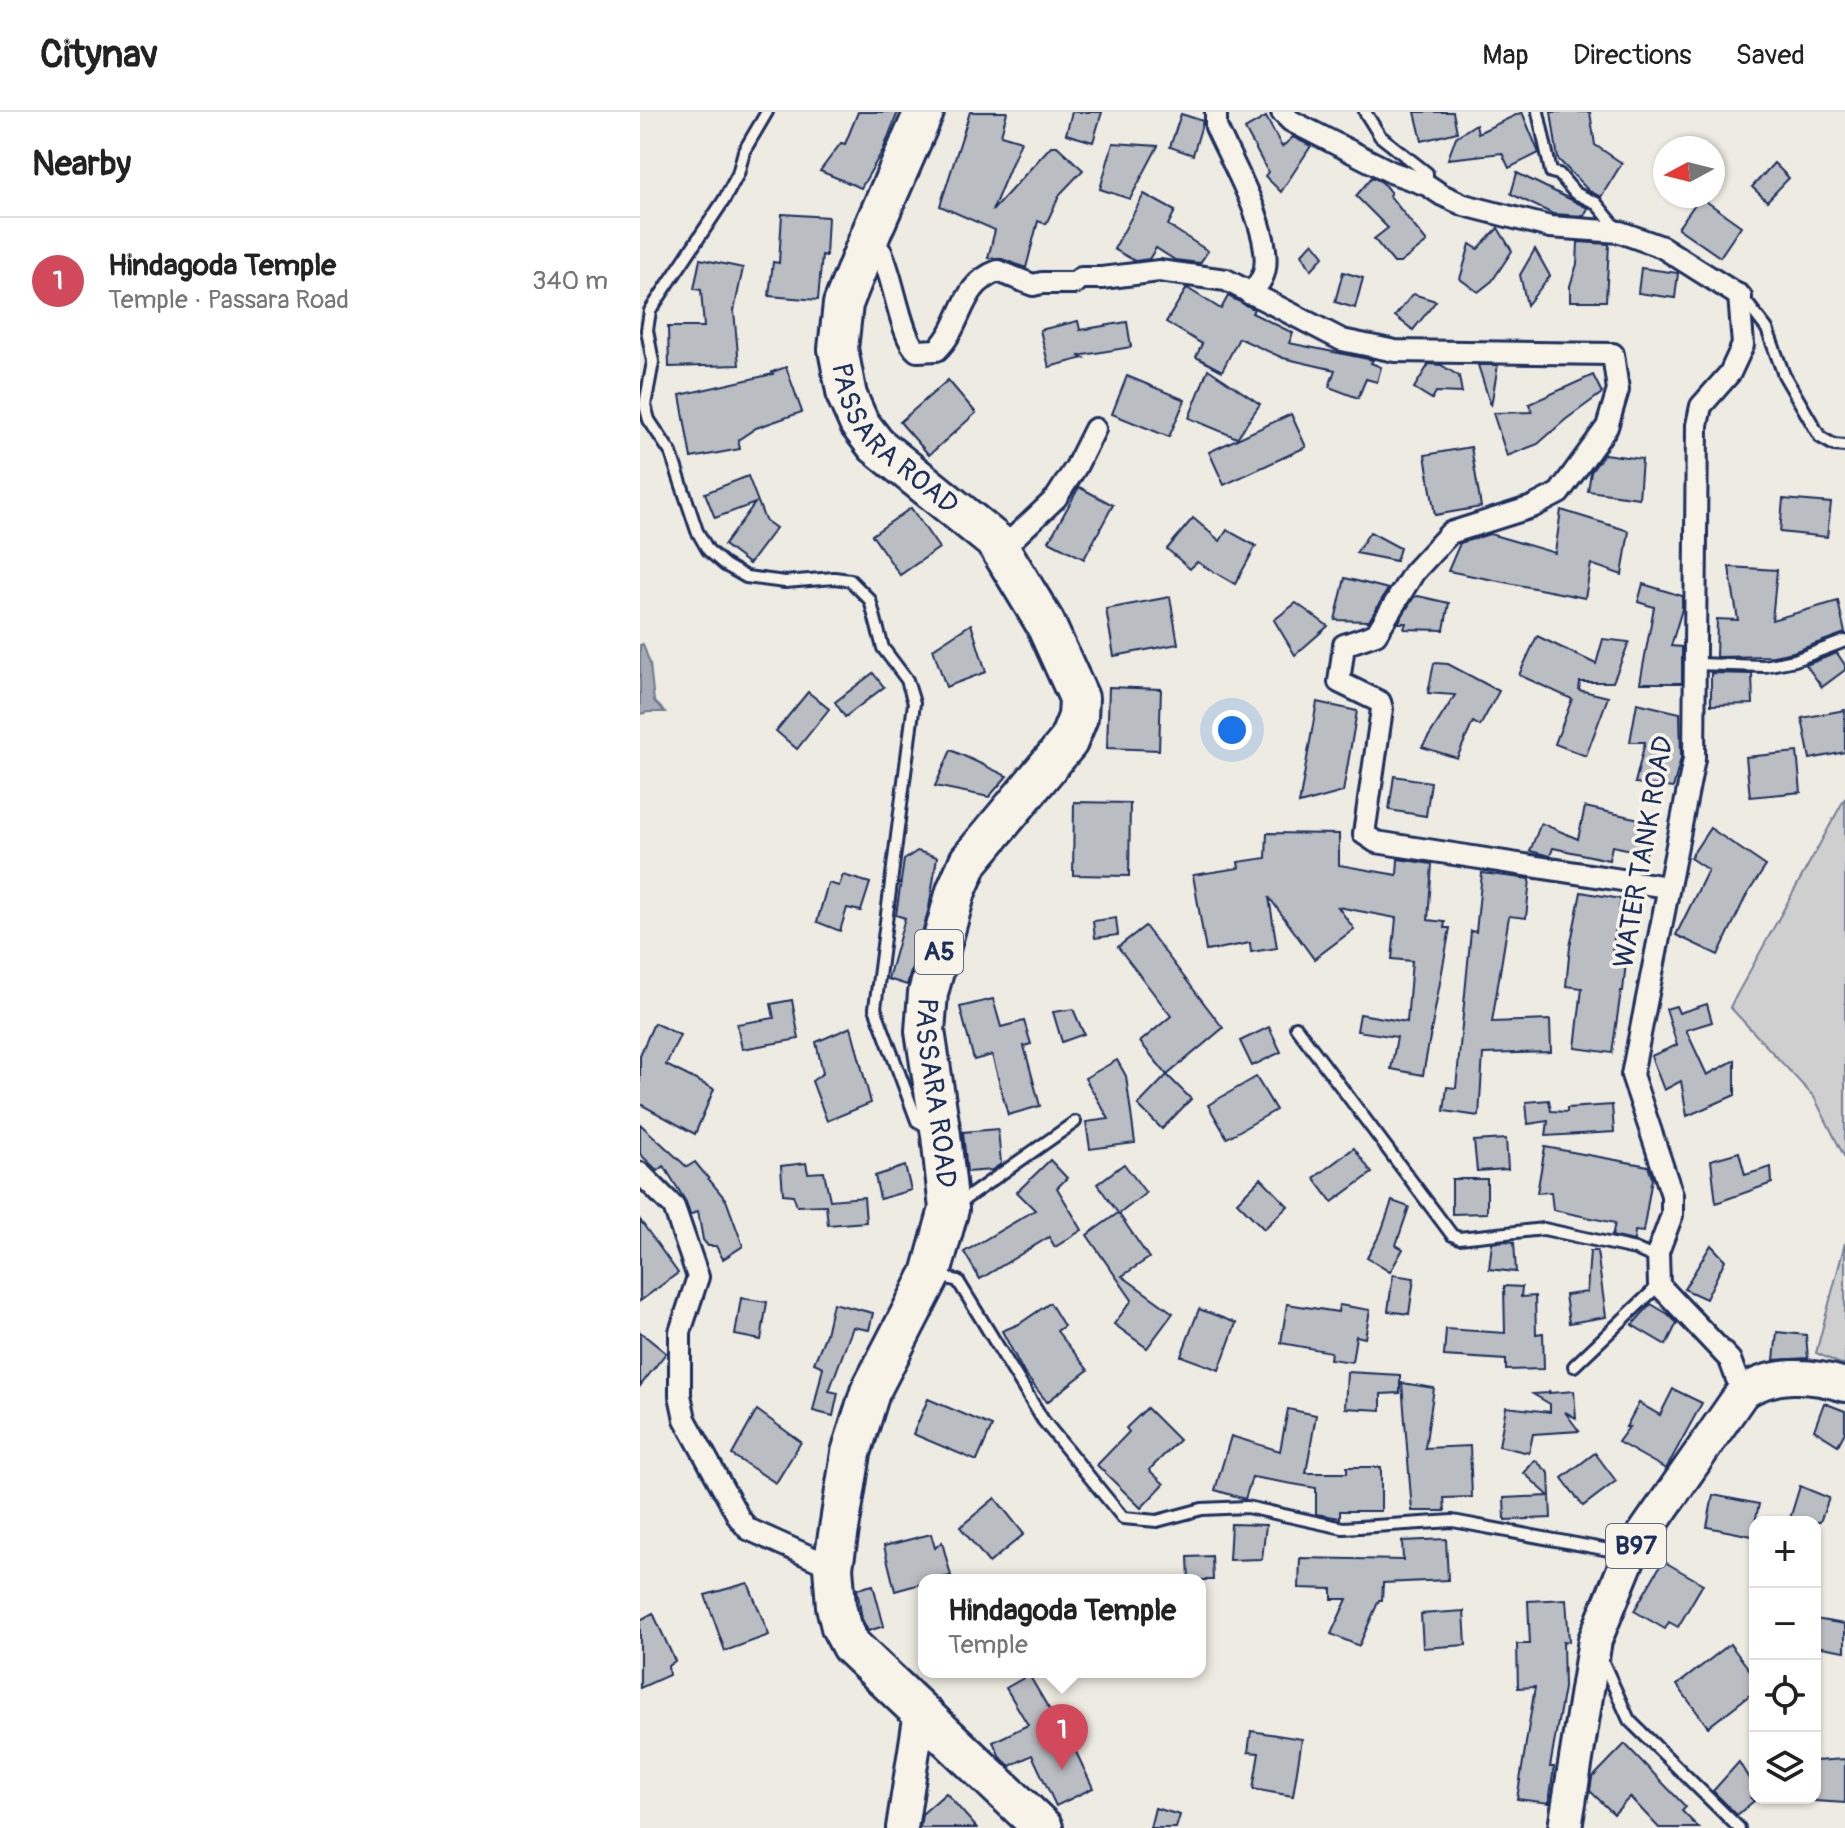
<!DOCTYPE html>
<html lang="en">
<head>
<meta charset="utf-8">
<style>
	body { margin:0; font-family:Pangolin,sans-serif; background:#f6f6f6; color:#222 }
	.controls { position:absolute; right:24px; bottom:24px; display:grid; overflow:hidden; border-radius:16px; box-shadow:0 2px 6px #0004 }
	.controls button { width:72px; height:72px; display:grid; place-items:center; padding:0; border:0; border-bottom:2px solid #e0e0e0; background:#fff; color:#222; font:40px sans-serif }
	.compass { position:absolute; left:1013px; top:24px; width:72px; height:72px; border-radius:50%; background:#fff; box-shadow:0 2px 6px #0004; rotate:263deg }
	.you { position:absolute; left:592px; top:618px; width:28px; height:28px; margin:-20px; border:6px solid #fff; border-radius:50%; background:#1a73e8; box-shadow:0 0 0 12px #1a73e833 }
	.badge { display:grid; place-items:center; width:52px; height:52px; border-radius:50%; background:#d1495b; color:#fff; font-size:26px; font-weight:700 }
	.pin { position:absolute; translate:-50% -66px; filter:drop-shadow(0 2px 4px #0008) }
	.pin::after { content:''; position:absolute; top:42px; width:28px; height:24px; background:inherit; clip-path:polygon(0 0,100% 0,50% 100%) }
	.popup { position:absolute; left:278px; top:1462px; width:288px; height:104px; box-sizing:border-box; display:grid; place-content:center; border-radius:16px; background:#fff; filter:drop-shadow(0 2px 6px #0005); font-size:26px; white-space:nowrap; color:#767676 }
	.popup b { font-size:30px; color:#222 }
	.popup::after { content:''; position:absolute; left:50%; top:100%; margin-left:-16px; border:16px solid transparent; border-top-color:#fff }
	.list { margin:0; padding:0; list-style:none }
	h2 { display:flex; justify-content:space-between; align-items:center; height:104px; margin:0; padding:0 32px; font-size:34px }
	h2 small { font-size:26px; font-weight:400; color:#767676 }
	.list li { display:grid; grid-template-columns:52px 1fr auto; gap:24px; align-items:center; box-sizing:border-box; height:128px; padding:0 32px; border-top:2px solid #e0e0e0 }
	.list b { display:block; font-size:30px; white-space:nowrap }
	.list p { margin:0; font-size:26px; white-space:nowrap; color:#767676 }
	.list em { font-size:26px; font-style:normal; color:#767676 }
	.icon { flex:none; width:44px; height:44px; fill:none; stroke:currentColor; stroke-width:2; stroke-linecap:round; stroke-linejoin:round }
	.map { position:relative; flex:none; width:1205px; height:1716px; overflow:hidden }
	header { display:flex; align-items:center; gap:48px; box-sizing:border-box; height:112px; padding:0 40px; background:#fff; border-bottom:2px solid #e0e0e0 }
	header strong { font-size:38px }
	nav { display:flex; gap:44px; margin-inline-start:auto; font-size:28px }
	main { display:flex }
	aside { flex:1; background:#fff }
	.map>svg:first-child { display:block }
	.green { fill:#cfcfcf; stroke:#757f96; stroke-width:2 }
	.water { fill:#a6abb5; stroke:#6e7992; stroke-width:2 }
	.building { fill:#babdc2; stroke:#1b2f5e; stroke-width:2 }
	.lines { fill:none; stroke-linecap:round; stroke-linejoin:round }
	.lane-casing { stroke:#1b2f5e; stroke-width:16 }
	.street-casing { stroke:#1b2f5e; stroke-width:26 }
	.secondary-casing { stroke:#1b2f5e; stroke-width:36 }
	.primary-casing { stroke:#1b2f5e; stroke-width:38 }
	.highway-casing { stroke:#1b2f5e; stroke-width:44 }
	.lane { stroke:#f7f3e8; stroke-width:10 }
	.street { stroke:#f7f3e8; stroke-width:20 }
	.secondary { stroke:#f7f3e8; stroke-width:30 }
	.primary { stroke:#f7f3e8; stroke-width:32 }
	.highway { stroke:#f7f3e8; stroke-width:38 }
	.labels { text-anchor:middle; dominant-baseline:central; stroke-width:7; stroke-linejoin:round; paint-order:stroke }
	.shield { fill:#f7f3e8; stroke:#5d6a87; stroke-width:2 }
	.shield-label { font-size:26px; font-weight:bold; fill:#1b2f5e }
	.street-label { font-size:28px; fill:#1b2f5e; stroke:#f7f3e8 }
</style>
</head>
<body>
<header>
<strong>Citynav</strong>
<nav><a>Map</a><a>Directions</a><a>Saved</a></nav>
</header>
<main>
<aside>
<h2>Nearby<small></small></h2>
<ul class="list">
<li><span class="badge">1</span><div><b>Hindagoda Temple</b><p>Temple · Passara Road</p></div><em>340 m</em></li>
</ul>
</aside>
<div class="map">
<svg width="1205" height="1716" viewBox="0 0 1205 1716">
	<rect width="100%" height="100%" fill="#eeebe2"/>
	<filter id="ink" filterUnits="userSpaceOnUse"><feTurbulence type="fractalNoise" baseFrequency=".0125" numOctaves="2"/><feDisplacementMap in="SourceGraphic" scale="16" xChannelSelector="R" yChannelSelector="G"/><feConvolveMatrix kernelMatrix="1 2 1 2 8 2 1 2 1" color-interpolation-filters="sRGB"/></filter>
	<g filter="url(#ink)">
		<g class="green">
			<polygon points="1205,686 1205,1046 1174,985 1090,895"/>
			<polygon points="1205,1131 1205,1254 1176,1241"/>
		</g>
		<polygon class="water" points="3,532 10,552 14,589 25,600 8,600 0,602 0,533"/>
		<g class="building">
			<polygon points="218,0 258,0 243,38 221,76 180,59 201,31 205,32"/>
			<polygon points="330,0 367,0 361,23 381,29 352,99 411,34 417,34 443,58 420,82 406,112 398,109 386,156 362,147 348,146 355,118 300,94"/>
			<polygon points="432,0 462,0 453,30 426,22"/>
			<polygon points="775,0 813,0 817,20 782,29"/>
			<polygon points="882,0 899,41 869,56 862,41 808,47 816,25 836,12 838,21"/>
			<polygon points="911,0 950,0 955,33 982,51 961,85 949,79 918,47"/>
			<polygon points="541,2 563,9 553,43 530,35"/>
			<polygon points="626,5 642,35 653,25 671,34 641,80 625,64 628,60 605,17"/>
			<polygon points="473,31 518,34 490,87 460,77"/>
			<polygon points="1134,51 1149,66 1127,89 1112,75"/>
			<polygon points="877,61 948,96 944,104 913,102 871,82"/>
			<polygon points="732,65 742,70 751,81 749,83 787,130 760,151 754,151 734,127 748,116 716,84"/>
			<polygon points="504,82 535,99 528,113 568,139 560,151 535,148 516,136 509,147 495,149 474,137"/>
			<polygon points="1060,85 1101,114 1080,145 1038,116"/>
			<polygon points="142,102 188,105 186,144 182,143 178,188 129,184 133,150 139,151"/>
			<polygon points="858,116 872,139 852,169 838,180 820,167 830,132 838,137"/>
			<polygon points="673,130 684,144 671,158 662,142"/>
			<polygon points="938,130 969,132 966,189 930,189 930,174 937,152"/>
			<polygon points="895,137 910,164 887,193 880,163"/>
			<polygon points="60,147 103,156 94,199 99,253 29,255 28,215 64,215 61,178 54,177"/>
			<polygon points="1001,156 1038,161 1035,186 998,181"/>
			<polygon points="703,160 723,166 715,196 695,190"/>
			<polygon points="547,176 581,197 588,184 614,197 612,201 653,221 649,231 733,248 731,251 741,255 737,270 726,267 718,286 689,275 695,258 643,246 599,226 582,259 556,245 562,232 526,210"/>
			<polygon points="773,182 796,189 773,218 755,204"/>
			<polygon points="438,209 440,218 487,210 491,235 438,244 444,246 409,255 400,218"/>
			<polygon points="789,252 801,253 819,264 822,281 796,280 792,287 774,276"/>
			<polygon points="838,253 858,253 851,294"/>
			<polygon points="146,255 162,300 116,316 98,328 100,337 51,346 40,283 133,262 132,260"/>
			<polygon points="568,257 620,292 597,326 549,306"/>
			<polygon points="953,263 962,281 925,308 898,332 867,344 853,301 892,300 889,292"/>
			<polygon points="487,264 545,288 529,325 472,302"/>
			<polygon points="308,268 336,301 289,343 260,310"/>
			<polygon points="651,302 666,335 584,373 569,340"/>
			<polygon points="831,335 841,395 795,403 785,343"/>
			<polygon points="964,342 1002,347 999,386 948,379 951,360"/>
			<polygon points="108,364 125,408 136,416 109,452 84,433 115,391 75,406 65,381"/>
			<polygon points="439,375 473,393 444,447 409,429"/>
			<polygon points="1143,387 1191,391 1187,425 1140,420"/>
			<polygon points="271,396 299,436 260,463 232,423"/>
			<polygon points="921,398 989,419 982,463 951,452 945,486 808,459 820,431 850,422 915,441"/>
			<polygon points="553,406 580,429 587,418 616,434 595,472 557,450 550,457 527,437"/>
			<polygon points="730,420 760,436 756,449 716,441"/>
			<polygon points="1089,455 1137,458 1132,508 1198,489 1205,521 1153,540 1133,544 1076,545 1077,507 1098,508"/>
			<polygon points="705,466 748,477 729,509 695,508"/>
			<polygon points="1003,472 1042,484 1042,497 1031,534 1042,535 1042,571 1000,571 1014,495 998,490"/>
			<polygon points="778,484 809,491 804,518 764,517 766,511 758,511 774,485"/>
			<polygon points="530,485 538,532 474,544 466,497"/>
			<polygon points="656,491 688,514 655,543 634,508"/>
			<polygon points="331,512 346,560 306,575 293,537"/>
			<polygon points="897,524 956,552 963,527 989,530 973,570 940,570 939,578 968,585 946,644 915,632 932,587 879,563"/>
			<polygon points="1197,541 1205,553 1205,558 1182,575 1166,553"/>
			<polygon points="794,551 808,552 859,579 840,614 833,610 817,646 782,635 815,583 788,581"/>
			<polygon points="233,561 244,575 205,605 195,590"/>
			<polygon points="1071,561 1112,562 1113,592 1071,593"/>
			<polygon points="469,575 521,577 519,638 467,636"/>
			<polygon points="168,580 189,597 157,637 136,619"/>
			<polygon points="677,590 717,599 703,680 659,692"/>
			<polygon points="997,591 1040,601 1041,646 1033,676 995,671 1005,630 990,630"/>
			<polygon points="1205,598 1205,640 1170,647 1162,606"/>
			<polygon points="311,638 367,664 349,685 295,674"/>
			<polygon points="1157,640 1161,680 1110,685 1106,645"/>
			<polygon points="754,664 791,670 786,704 749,698"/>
			<polygon points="434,690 490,691 489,764 433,763"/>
			<polygon points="945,695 1013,710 1006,741 972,734 969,748 913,736 910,744 890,739 901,711 938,727"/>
			<polygon points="1070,716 1126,754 1106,784 1078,843 1036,823 1068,758 1050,746"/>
			<polygon points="627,721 699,722 699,753 757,763 758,747 792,752 788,808 805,810 804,816 810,816 783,963 751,957 757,925 717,919 720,902 767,910 772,849 752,847 756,806 698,795 714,817 674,847 629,785 637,836 611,840 610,831 566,839 553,763 599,756 598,750 626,746"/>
			<polygon points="277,739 297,745 289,796 267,873 248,867 265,806 256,803 264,748"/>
			<polygon points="842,761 890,767 886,806 869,804 852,910 910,908 911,940 843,942 839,1004 804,999 807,975 816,976 831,819 836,820"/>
			<polygon points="203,763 230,771 221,799 207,796 200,819 177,810 188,771 199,774"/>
			<polygon points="941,780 981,787 972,839 987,840 983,879 981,879 972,941 935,936 942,876 926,874 930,835"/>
			<polygon points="476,806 478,823 455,826 453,809"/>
			<polygon points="505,814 583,916 527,963 500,930 531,904 478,835"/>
			<polygon points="353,887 361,915 384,909 391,932 384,934 400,994 368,1003 352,943 334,948 320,895"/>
			<polygon points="152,888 159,927 102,937 97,912 134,906 131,892"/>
			<polygon points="1067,892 1072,910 1046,918 1067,963 1095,948 1095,983 1047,1004 1041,969 1024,978 1011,944 1037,933 1026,897 1036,894 1039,901"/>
			<polygon points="433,897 444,922 422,930 413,900"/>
			<polygon points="14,911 40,923 26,953 74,977 55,1022 0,992 0,943"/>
			<polygon points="211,915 231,991 187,1009 172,969 183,961 176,930"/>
			<polygon points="629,915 641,940 612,954 600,929"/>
			<polygon points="477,948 486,964 495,1031 450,1037 446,1010 469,1007 445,966"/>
			<polygon points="527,963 551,987 522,1017 498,993"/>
			<polygon points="616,965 636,998 587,1026 568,993"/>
			<polygon points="909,988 911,999 927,1000 927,996 972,993 974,1020 906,1024 908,1009 888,1012 886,990"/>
			<polygon points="0,1012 47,1055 55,1050 86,1088 103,1134 83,1147 76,1134 68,1134 63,1128 58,1099 50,1103 46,1090 24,1054 18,1059 0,1042"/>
			<polygon points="358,1017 361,1052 352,1058 327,1060 323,1020"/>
			<polygon points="866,1027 868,1057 837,1059 834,1029"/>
			<polygon points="905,1035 1008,1054 1012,1066 1003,1120 995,1119 994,1129 972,1124 975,1111 913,1098 911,1080 897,1081"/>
			<polygon points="714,1036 732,1061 692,1090 674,1066"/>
			<polygon points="1099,1040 1105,1063 1131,1055 1132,1071 1076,1091 1071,1048"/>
			<polygon points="410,1048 427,1066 417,1076 442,1118 415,1135 409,1125 340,1167 324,1140 395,1098 377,1080"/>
			<polygon points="166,1051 168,1061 184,1060 190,1088 224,1085 226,1110 188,1113 186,1093 157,1094 153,1083 143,1082 141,1054"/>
			<polygon points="484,1052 506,1081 479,1102 509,1146 482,1164 533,1201 507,1236 474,1212 492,1188 447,1123 478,1101 457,1072"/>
			<polygon points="265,1054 271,1078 240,1087 235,1064"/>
			<polygon points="621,1066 648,1094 624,1117 597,1090"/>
			<polygon points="812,1067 847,1067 847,1101 812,1102"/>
			<polygon points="752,1089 769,1095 756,1133 763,1137 750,1160 727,1146 741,1120"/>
			<polygon points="0,1108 38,1161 0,1189"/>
			<polygon points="864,1129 874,1130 876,1160 849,1157 852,1131"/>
			<polygon points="1071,1133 1085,1148 1066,1187 1044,1177"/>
			<polygon points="950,1139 957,1139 966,1205 929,1211 925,1183 947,1180"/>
			<polygon points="753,1163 774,1166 769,1202 748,1199"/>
			<polygon points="864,1174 882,1175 881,1185 895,1184 896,1222 903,1221 904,1257 866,1258 866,1248 804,1244 806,1217 865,1221"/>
			<polygon points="101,1186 127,1190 121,1228 95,1223"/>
			<polygon points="193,1191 233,1201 229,1218 213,1215 189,1279 198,1281 193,1304 173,1299 183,1255 174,1251 186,1222"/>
			<polygon points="410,1191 424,1214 417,1219 448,1258 407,1290 384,1261 362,1219 379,1212"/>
			<polygon points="647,1192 698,1200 699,1193 730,1198 725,1226 716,1224 712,1250 690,1247 691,1240 641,1231"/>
			<polygon points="1011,1192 1028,1202 1037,1211 1026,1233 992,1213"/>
			<polygon points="559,1197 596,1211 579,1258 541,1244"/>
			<polygon points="0,1220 26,1241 0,1274"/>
			<polygon points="1137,1220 1166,1223 1168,1246 1134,1248"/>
			<polygon points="707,1260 760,1263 760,1281 741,1282 741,1298 705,1296"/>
			<polygon points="762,1271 794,1276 785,1336 830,1334 832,1385 804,1386 805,1399 772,1399"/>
			<polygon points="1033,1277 1062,1291 1026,1357 978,1330 989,1315 986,1315 999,1291 1020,1303"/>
			<polygon points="909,1278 910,1281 934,1279 936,1306 925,1300 939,1319 893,1322 889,1341 859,1334 866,1295 910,1300 910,1292 893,1282 909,1281"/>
			<polygon points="288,1287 352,1314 337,1349 273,1322"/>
			<polygon points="1184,1291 1205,1299 1205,1320 1198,1333 1174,1318"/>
			<polygon points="507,1296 539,1328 509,1358 524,1372 501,1396 457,1353 489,1320 486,1316"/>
			<polygon points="648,1297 676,1303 666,1361 707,1361 707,1355 741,1355 741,1399 700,1399 700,1406 676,1402 676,1376 612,1365 605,1387 575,1378 591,1324 640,1339"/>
			<polygon points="117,1298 161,1330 136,1371 92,1343"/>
			<polygon points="955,1341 976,1369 943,1394 922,1366"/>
			<polygon points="895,1348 909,1361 911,1406 865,1408 864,1386 909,1384 884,1361"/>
			<polygon points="1160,1374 1189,1386 1180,1410 1149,1410"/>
			<polygon points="1073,1383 1119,1392 1112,1424 1067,1415"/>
			<polygon points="355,1386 384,1422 349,1451 320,1415"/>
			<polygon points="591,1412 626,1413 622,1447 589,1448"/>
			<polygon points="291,1422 295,1436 302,1430 311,1464 284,1468 284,1471 255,1479 244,1434"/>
			<polygon points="806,1427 808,1468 743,1471 742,1488 739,1488 719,1534 691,1522 707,1487 692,1487 692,1477 659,1476 660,1446 763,1448 762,1429"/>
			<polygon points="572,1444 573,1468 549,1468 548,1445"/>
			<polygon points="1023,1449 1063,1472 1038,1515 1029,1510 1025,1517 994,1499"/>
			<polygon points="108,1471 129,1523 85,1539 65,1483"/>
			<polygon points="233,1473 244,1514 228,1519 222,1507 217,1477"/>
			<polygon points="926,1487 929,1529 923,1530 924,1576 910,1655 914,1655 909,1691 877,1687 895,1575 878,1576 877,1532 890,1532 888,1489"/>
			<polygon points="824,1499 826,1533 783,1536 781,1502"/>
			<polygon points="13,1501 35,1549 28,1554 29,1563 0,1576 0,1508"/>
			<polygon points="1175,1507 1205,1512 1205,1539 1175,1534"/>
			<polygon points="1090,1532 1115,1565 1115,1579 1068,1615 1037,1573"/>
			<polygon points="389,1563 425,1624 428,1623 453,1676 416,1694 392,1643 370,1654 360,1645 353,1630 388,1613 366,1576"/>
			<polygon points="611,1619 662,1627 653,1684 613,1677 619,1641 608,1640"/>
			<polygon points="985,1632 1046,1695 1042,1699 1059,1716 1019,1716 990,1685 974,1702 950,1679 952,1666"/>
			<polygon points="1205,1647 1205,1691 1175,1689 1175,1649"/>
			<polygon points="1099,1650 1115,1677 1115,1686 1121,1687 1111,1686 1114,1689 1097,1703 1073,1679"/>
			<polygon points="306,1681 337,1716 280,1716 282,1702"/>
			<polygon points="515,1696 540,1703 536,1716 510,1716"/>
		</g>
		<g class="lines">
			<defs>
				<g id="lane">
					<polyline points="127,0 104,39 98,62 84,88 10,199 7,218 13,250 5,293 9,308 31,341 57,419 68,438 85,453 106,465 145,470 194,466 210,468 230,488 243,536 267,568 274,591 235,896 277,1009 291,1017"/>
					<polyline points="725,0 740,24 787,61 787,73"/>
					<polyline points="898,0 911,60 919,62 935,81 956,91 979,119"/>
					<polyline points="1103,186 1127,217 1144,263 1180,325 1194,333 1205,334"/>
					<polyline points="1054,552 1125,554 1155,548 1205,529"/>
					<polyline points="656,915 812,1123 819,1126 904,1117 995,1137 1018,1147"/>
					<polyline points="318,1092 435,1010"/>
					<polyline points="297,1163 318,1169 403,1308 483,1406 517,1409 562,1397 607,1395 703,1416 813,1409 985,1441"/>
					<polyline points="934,1254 1019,1173"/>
					<polyline points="962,1548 989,1608 1099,1716"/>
				</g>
				<g id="street">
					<path d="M 576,0 L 576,15 C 592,51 631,117 625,156 C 624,166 617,174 610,182"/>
					<polyline points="642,0 651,9 751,60 787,73 802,83 824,93 910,115 980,120 1022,135 1101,185"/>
					<path d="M 226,135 L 241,140 C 253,163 261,226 277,239 L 297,238 C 324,212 319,173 358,159 L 393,173 L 402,171 L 435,171 L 441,166 L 462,166 L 519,159 L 586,168 L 702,228 L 755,239 L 973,242 L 978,278 L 967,315 L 919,381 L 892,395 L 810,421 L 774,460 L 736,522 L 704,533 L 699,570 L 740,590 L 742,597 L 724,722 L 736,730 L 1027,775"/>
					<polyline points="1099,183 1103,233 1090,261 1061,294 1057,313 1054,647 992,963 1032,1083 1032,1103 1018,1140 1019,1173 1090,1248 1102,1281"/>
					<polyline points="361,438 416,386 436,355 455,317"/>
					<polyline points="0,1061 34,1095 58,1165 40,1220 40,1283 45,1307 99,1406 108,1417 193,1455"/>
				</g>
				<polyline id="secondary" points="262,1716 280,1600"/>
				<path id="primary" d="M 925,1716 L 955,1528 L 990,1442 L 1102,1281 C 1132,1260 1171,1262 1205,1273"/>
				<g id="highway">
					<path id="s1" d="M 284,0 L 232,119 L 203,192 L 198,237 L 207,284 L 219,311 L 236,333 L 356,430 L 405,511 L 439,586 L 438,605 L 428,630 L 329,749 L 316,779 L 288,881 L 285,919 L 301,1023 L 309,1097 L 291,1162 L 230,1280 L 211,1341 L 193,1455 L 196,1494 L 201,1515 L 211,1534 L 403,1716"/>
				</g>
			</defs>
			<use href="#lane" class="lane-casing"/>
			<use href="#street" class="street-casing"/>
			<use href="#secondary" class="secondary-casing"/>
			<use href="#primary" class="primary-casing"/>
			<use href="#highway" class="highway-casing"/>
			<use href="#lane" class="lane"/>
			<use href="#street" class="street"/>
			<use href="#secondary" class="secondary"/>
			<use href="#primary" class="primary"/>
			<use href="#highway" class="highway"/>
		</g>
	</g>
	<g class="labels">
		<g class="shield">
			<rect x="275" y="818" width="48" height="44" rx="6"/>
			<rect x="966" y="1412" width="60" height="44" rx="6"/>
		</g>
		<g class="shield-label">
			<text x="299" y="840">A5</text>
			<text x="996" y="1434">B97</text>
		</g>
		<g class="street-label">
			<text stroke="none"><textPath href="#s1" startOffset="364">PASSARA ROAD</textPath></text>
			<text transform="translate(1004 740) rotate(-80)">WATER TANK ROAD</text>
			<text stroke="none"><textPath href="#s1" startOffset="1130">PASSARA ROAD</textPath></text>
		</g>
	</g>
</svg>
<div class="controls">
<button>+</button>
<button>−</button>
<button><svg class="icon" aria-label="locate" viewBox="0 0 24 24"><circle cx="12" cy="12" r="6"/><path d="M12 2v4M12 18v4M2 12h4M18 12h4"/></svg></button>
<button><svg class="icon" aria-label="layers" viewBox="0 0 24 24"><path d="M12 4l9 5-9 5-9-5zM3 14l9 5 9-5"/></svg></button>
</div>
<svg class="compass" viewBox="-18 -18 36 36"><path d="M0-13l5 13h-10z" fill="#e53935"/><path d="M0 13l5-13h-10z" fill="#767676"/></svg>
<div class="you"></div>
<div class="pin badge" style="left:422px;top:1658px">1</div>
<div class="popup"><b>Hindagoda Temple</b>Temple</div>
</div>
</main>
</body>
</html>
